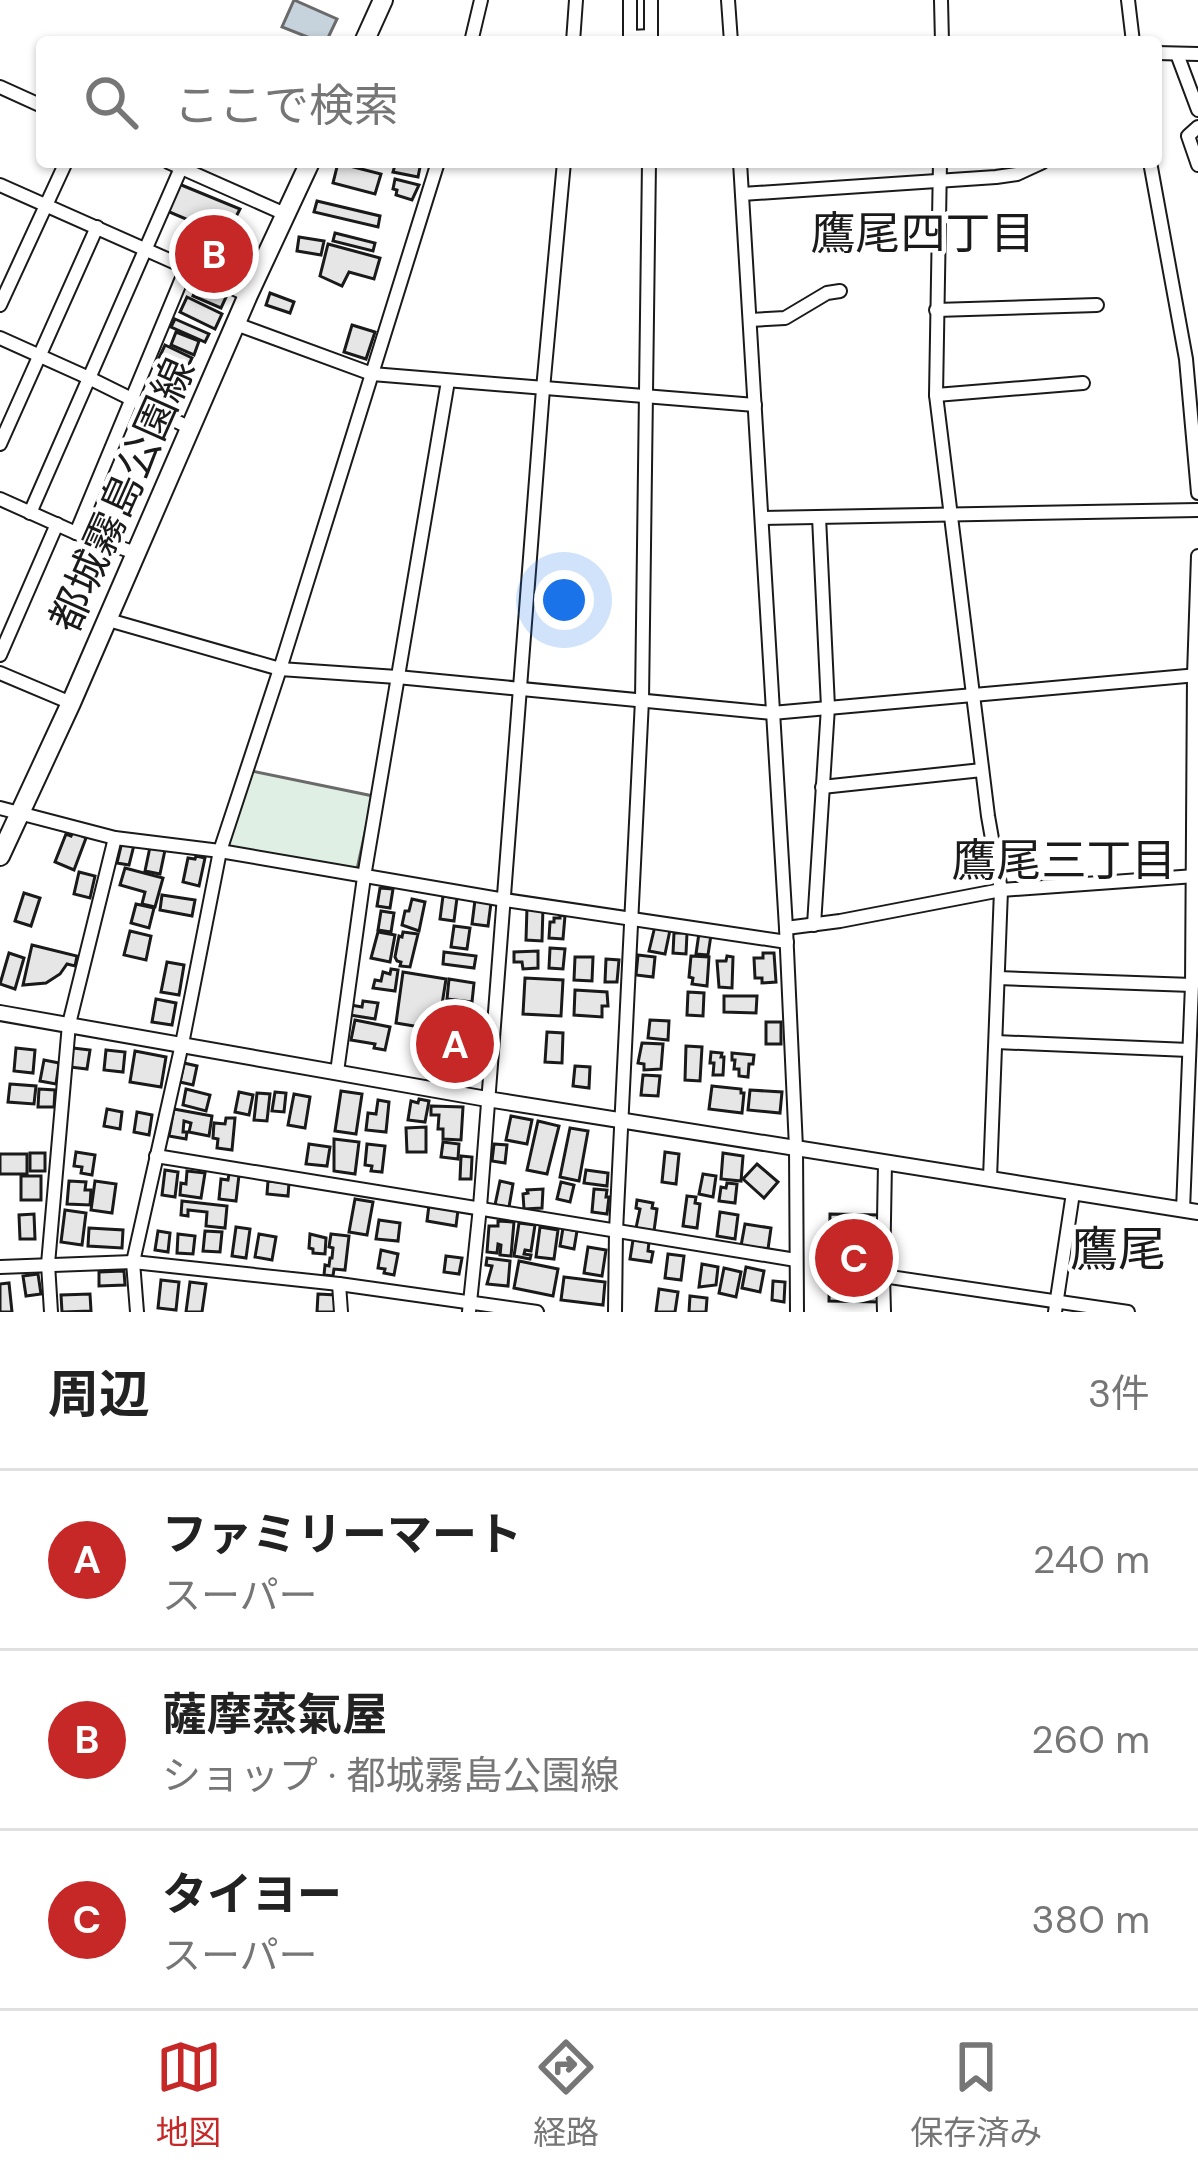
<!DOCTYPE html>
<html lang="ja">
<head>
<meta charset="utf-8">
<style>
	body { margin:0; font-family:"DM Sans","Noto Sans JP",sans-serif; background:#f6f6f6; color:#222 }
	.you { position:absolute; left:564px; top:600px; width:42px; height:42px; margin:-30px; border:9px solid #fff; border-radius:50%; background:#1a73e8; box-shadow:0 0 0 18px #1a73e833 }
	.badge { display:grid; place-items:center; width:78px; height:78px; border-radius:50%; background:#c62828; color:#fff; font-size:39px; font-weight:700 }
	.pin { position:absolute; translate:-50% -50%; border:6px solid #fff; box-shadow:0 3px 12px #0006 }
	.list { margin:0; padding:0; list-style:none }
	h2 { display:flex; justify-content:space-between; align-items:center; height:156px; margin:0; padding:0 48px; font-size:51px }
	h2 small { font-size:39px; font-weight:400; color:#767676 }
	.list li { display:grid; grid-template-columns:78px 1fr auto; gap:36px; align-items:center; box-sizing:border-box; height:180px; padding:0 48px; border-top:3px solid #e0e0e0 }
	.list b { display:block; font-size:45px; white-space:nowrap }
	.list p { margin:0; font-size:39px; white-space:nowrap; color:#767676 }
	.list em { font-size:39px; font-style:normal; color:#767676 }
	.icon { flex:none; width:66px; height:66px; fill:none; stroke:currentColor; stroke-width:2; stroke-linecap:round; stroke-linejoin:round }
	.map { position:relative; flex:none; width:1198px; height:1312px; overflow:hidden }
	.search { position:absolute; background:#fff; box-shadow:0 3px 9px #0004; left:36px; right:36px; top:36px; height:132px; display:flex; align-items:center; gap:30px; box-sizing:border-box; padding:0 42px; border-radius:12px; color:#767676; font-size:45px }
	.sheet { height:696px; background:#fff }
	nav { display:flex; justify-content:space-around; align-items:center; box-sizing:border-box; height:168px; border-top:3px solid #e0e0e0; background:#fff; font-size:33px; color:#767676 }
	nav a { display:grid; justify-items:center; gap:6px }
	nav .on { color:#c62828 }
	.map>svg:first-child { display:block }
	.green { fill:#e0efe3; stroke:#6a6a6a; stroke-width:3 }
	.water { fill:#c6d2dc; stroke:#6a6a6a; stroke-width:3 }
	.building { fill:#e6e6e6; stroke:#1a1a1a; stroke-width:3 }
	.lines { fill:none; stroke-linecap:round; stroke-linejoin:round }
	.minor-casing { stroke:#1a1a1a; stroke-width:16 }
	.tertiary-casing { stroke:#1a1a1a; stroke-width:18 }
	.primary-casing { stroke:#1a1a1a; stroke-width:22 }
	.minor { stroke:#fff; stroke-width:12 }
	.tertiary { stroke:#fff; stroke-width:14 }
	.primary { stroke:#fff; stroke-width:18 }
	.labels { text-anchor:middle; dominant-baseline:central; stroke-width:9; stroke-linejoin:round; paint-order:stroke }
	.street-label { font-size:42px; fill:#1a1a1a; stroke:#fff }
	.neighbourhood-label { font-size:45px; fill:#1a1a1a; stroke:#fff }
	.quarter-label { font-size:48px; fill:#1a1a1a; stroke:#fff }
</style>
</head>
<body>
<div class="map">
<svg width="1198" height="1312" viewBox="0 0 1198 1312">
	<rect width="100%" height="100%" fill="#fff"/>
	<polygon class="green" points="252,771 373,796 357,869 226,847"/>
	<polygon class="water" points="294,0 337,19 326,42 320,42 282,27"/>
	<g class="building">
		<polygon points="392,162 421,162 418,177 393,172 395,165"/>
		<polygon points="338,163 381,174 375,194 333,183"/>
		<polygon points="395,179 419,185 412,200 396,195 397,190 393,189"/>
		<polygon points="179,184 240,209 226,236 167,211"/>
		<polygon points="317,201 380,216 378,227 314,212"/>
		<polygon points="210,233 241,246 237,256 227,252 219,272 198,264"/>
		<polygon points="335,233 375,243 373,251 333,241"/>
		<polygon points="299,237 324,241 321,255 297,251"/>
		<polygon points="328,244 380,258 374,279 349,272 342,286 320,276"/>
		<polygon points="199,282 227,295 221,308 193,296"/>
		<polygon points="270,293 294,302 290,313 266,305"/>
		<polygon points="187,297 222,314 215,329 180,312"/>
		<polygon points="175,319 209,334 205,342 171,327"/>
		<polygon points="352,325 375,332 366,359 344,352"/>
		<polygon points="176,332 199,341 194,355 171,345"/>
		<polygon points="165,345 192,358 185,373 158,360"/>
		<polygon points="73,832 86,838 74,870 55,862 66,834 71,836"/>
		<polygon points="122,842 134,845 129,865 117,863"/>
		<polygon points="150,847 165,850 160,874 145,871"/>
		<polygon points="196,856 205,858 199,886 183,882 188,858 195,859"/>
		<polygon points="125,868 163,878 155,907 142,904 145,892 120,885"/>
		<polygon points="79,872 95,876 90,898 74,894"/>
		<polygon points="380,888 393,889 390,908 377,906"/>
		<polygon points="24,893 40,898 31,926 15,921"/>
		<polygon points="162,895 195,900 192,916 160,910"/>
		<polygon points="443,896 457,898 454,921 440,919"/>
		<polygon points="412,899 425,902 419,931 402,925 405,911 409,911"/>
		<polygon points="475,900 491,903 488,926 472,924"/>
		<polygon points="136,904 154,908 149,928 131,923"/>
		<polygon points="527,907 543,907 542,941 526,940"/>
		<polygon points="381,911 394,913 391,932 378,930"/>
		<polygon points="560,915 565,916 563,939 549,938 550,922 554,922 554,918 560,918"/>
		<polygon points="454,926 470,928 467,949 451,947"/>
		<polygon points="655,926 670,930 665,954 649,951"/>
		<polygon points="130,931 151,936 146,960 124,955"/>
		<polygon points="378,932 395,935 390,962 371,958"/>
		<polygon points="403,932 418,934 410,967 400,966 401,962 397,961 395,957 399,936 402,937"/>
		<polygon points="674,933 687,933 686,954 673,953"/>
		<polygon points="699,933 711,935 708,955 696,954"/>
		<polygon points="32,945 77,956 75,966 67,964 60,974 46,983 23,985"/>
		<polygon points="550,948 565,949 563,969 549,968"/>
		<polygon points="538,951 538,968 523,969 522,962 514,962 514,952"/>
		<polygon points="444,952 476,956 474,968 443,964"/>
		<polygon points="9,953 24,958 15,989 0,984"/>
		<polygon points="763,953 774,953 776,982 762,983 762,978 755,978 754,958 763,958"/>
		<polygon points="638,955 655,957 653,977 636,975"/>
		<polygon points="691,956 709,957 707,986 692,984 693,978 689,977"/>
		<polygon points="727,956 733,957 732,988 719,987 717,961 726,961"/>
		<polygon points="575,957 593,957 592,981 574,980"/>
		<polygon points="606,959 619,960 617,982 605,982"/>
		<polygon points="167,962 184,965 179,995 161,992"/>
		<polygon points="391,969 398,970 395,991 373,988 375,980 381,981 383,972 390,974"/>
		<polygon points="403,972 446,979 438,1030 396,1023"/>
		<polygon points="525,978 563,980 561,1016 523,1014"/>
		<polygon points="449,979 474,983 472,1002 447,999"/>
		<polygon points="575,990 607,992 608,1006 602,1006 602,1017 574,1015"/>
		<polygon points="688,992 704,993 703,1016 687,1015"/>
		<polygon points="724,996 757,996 756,1013 724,1012"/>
		<polygon points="156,999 176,1003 172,1025 152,1022"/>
		<polygon points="363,1001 378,1003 375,1019 350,1015 351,1005 362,1007"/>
		<polygon points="448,1006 468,1008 469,1028 449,1026 451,1014 447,1014"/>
		<polygon points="355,1020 390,1027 385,1050 374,1048 375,1044 351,1040"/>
		<polygon points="650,1020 669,1021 668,1040 648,1038"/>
		<rect x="766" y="1022" width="15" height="22"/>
		<polygon points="441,1029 472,1033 469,1059 438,1055"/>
		<polygon points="547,1032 563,1033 562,1063 545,1062"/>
		<polygon points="642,1043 663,1044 661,1069 644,1070 644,1064 638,1063"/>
		<polygon points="686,1046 702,1047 700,1081 685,1080"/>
		<polygon points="16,1048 35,1050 33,1073 14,1071"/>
		<polygon points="73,1048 90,1050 87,1069 70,1067"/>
		<polygon points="106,1050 125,1052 123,1072 104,1070"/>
		<polygon points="135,1051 166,1057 161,1087 130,1082"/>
		<polygon points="711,1052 722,1053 721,1057 724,1057 723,1075 713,1075 714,1063 710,1063"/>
		<polygon points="732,1053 754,1055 753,1064 749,1064 748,1077 739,1076 739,1069 734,1069 735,1060 732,1060"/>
		<polygon points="44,1060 59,1063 56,1084 40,1081"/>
		<polygon points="184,1063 197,1066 193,1085 180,1082"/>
		<polygon points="575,1066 590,1067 589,1088 573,1086"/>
		<polygon points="643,1075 660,1076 658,1096 641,1095"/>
		<polygon points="10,1084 36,1086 34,1104 8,1102"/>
		<polygon points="712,1086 741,1089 741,1093 744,1093 742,1113 709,1109"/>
		<polygon points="39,1089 55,1090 54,1107 38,1107"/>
		<polygon points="186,1089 210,1095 206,1111 183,1105"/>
		<polygon points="750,1090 782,1092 780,1113 748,1110"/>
		<polygon points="341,1091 362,1094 356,1134 335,1131"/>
		<polygon points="239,1092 253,1095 249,1115 235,1112"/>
		<polygon points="275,1092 286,1093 284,1112 272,1111"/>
		<polygon points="257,1093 270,1094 267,1121 254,1120"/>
		<polygon points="294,1094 310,1097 305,1128 288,1125"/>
		<polygon points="419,1099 429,1101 425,1122 408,1120 411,1101 418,1103"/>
		<polygon points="378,1100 389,1102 386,1132 366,1130 368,1113 376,1114"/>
		<polygon points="431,1106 463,1107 461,1140 443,1139 443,1129 438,1129 439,1115 431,1115"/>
		<polygon points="107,1109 122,1112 120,1129 104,1126"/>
		<polygon points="174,1109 212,1116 209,1136 189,1132 191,1123 184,1121 183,1132 187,1132 186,1139 169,1136"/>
		<polygon points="137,1112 152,1115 149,1135 134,1132"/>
		<polygon points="511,1116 532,1120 527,1144 506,1140"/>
		<polygon points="226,1118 235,1118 232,1150 217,1148 218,1139 213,1138 214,1123 225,1124"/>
		<polygon points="538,1121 559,1126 547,1174 527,1170"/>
		<polygon points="426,1127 426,1152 407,1152 406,1128"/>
		<polygon points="570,1128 588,1131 579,1181 560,1177"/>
		<polygon points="334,1139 359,1142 355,1174 334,1171"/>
		<polygon points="443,1142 459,1144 458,1159 441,1157"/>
		<polygon points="309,1144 330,1147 327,1166 306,1164"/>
		<polygon points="367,1144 385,1146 382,1172 371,1171 372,1166 365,1165"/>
		<polygon points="494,1144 507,1145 505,1163 492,1161"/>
		<polygon points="76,1152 95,1155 92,1175 81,1173 82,1167 74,1166"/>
		<polygon points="665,1152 679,1154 676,1184 662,1182"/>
		<rect x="30" y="1153" width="15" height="18"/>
		<polygon points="723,1153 743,1156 741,1181 721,1179"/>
		<rect x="0" y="1154" width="27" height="20"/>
		<polygon points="461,1156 472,1157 471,1179 460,1179"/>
		<polygon points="757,1164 778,1182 764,1198 743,1179"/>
		<polygon points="165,1170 178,1172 175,1197 162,1195"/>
		<polygon points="586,1170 608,1173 607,1186 584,1183"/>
		<polygon points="187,1171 205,1173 201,1198 180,1195 181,1183 186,1184"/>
		<polygon points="229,1174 239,1175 236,1201 219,1199 221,1179 228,1180"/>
		<polygon points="703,1174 716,1176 713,1197 699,1194"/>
		<rect x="21" y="1176" width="20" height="24"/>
		<polygon points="69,1181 86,1182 85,1190 91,1190 90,1205 67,1204"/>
		<polygon points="95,1181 116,1184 112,1213 91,1210"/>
		<polygon points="268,1181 289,1183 288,1196 267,1194"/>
		<polygon points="500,1181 513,1184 509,1207 495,1205"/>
		<polygon points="561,1182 574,1185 570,1202 557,1199"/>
		<polygon points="727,1183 737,1184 735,1203 719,1201 721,1187 726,1188"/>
		<polygon points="543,1189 542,1208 524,1209 523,1194 528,1193 527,1190"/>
		<polygon points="594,1189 607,1190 606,1197 609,1197 607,1214 592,1212"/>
		<polygon points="687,1196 696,1197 695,1203 700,1204 697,1228 683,1226"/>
		<polygon points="355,1199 373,1202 367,1235 349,1232"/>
		<polygon points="637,1200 653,1203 652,1208 657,1209 654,1231 636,1228 640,1209 636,1208"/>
		<polygon points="182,1201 227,1206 225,1228 206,1226 207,1212 188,1210 188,1216 181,1215"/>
		<polygon points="429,1205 458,1210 456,1226 427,1221"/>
		<polygon points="65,1210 86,1213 82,1245 61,1242"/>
		<polygon points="720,1212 738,1215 735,1239 717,1236"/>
		<polygon points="34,1214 35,1239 20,1239 19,1215"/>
		<polygon points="830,1214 880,1215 879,1302 829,1301"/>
		<polygon points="379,1220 400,1223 398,1241 376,1239"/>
		<polygon points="498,1221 514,1222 511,1256 500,1255 501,1245 498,1244 497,1253 487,1252 489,1226 498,1226"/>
		<polygon points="519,1223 535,1225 531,1251 525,1250 524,1254 531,1255 530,1259 514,1256"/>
		<polygon points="745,1224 771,1228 768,1249 741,1246"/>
		<polygon points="236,1227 250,1229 246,1258 232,1256"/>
		<polygon points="540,1227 558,1230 554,1259 536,1257"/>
		<polygon points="89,1228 123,1230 122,1248 88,1246"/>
		<polygon points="563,1228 577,1231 574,1249 560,1246"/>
		<polygon points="158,1231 170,1233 168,1252 155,1250"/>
		<polygon points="205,1231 222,1232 220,1252 203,1251"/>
		<polygon points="178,1234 195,1236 193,1254 177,1253"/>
		<polygon points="259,1234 276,1237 272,1260 255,1257"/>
		<polygon points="310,1234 326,1238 325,1254 313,1253 313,1249 309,1248"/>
		<polygon points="331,1234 349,1236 345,1270 334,1269 333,1276 324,1275 325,1265 329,1266 330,1258 332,1258 333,1248 329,1247"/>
		<polygon points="633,1240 649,1242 648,1251 653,1252 651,1262 630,1259"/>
		<polygon points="588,1247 606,1250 602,1276 584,1273"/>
		<polygon points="381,1250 398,1254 394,1275 384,1273 385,1269 378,1268"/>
		<polygon points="668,1254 684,1256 681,1280 665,1278"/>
		<polygon points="446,1256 462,1258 459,1274 444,1272"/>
		<polygon points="487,1258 510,1261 508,1286 487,1284 492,1266 486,1265"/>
		<polygon points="519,1261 558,1269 553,1296 514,1288"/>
		<polygon points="702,1264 718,1267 716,1285 699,1287"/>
		<polygon points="746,1267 764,1271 760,1292 742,1288"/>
		<polygon points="724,1268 741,1272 736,1297 719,1293"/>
		<polygon points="124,1271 125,1285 99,1286 99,1272"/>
		<polygon points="38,1274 41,1294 26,1296 23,1276"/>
		<polygon points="564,1277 605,1282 603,1305 561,1300"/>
		<polygon points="161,1280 179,1282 176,1310 158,1308"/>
		<polygon points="773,1281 785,1282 784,1302 772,1300"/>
		<polygon points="190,1282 206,1284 202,1312 186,1312"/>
		<polygon points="9,1283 12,1312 0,1312 0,1284"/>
		<polygon points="659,1289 678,1292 675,1312 656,1312"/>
		<polygon points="90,1294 91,1311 62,1312 61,1295"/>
		<polygon points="318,1294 336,1295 335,1312 317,1312"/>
		<polygon points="690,1296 707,1298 706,1312 689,1312"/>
	</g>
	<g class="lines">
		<defs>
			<g id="minor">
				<polyline points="630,0 630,37 651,36"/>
				<polyline points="728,0 731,42"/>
				<polyline points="941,0 942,42"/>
				<polyline points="1128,0 1133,42"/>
				<polyline points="651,41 651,0"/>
				<polyline points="471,42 481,0"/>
				<polyline points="573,42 576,0"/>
				<polyline points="1156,53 1198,54"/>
				<polyline points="1177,54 1198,110"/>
				<polyline points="0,87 42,106"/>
				<polyline points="1198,127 1188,136 1198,165"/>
				<polyline points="168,162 285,214"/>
				<polyline points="740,162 786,928 796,1148 797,1312"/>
				<polyline points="940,162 936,395 988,816 1001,890 990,1178"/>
				<polyline points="1150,162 1186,359 1198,493"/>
				<polyline points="0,185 248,295"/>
				<polyline points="742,194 996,177 1017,174 1043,162"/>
				<polyline points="0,305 66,162"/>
				<polyline points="936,310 1097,305"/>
				<polyline points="750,320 785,318 827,293 840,291"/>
				<polyline points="236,324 372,374 755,405"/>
				<polyline points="0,338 89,378 190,428"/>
				<polyline points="936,395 1083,383"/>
				<polyline points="0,444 97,227"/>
				<polyline points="0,499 76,533 136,553"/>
				<polyline points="30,513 181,168"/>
				<polyline points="762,518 1198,510"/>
				<polyline points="76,533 187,266"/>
				<polyline points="105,619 280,669 397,677 772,713 1198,675"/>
				<polyline points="0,655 57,524"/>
				<polyline points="0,673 71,703"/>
				<polyline points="822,787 982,770"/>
				<polyline points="0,808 115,838 220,851 505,900 787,942"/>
				<polyline points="814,925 828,707 819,517"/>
				<polyline points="786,928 840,921 1001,890 1195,876"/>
				<polyline points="998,978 1192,985"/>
				<polyline points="996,1042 1189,1050"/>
				<polyline points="337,1072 364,877 448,381"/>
				<polyline points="156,1156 796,1260"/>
				<polyline points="1183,1210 1192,985 1194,675 1198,556"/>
				<polyline points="0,1267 133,1262 339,1284 537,1312"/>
				<polyline points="883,1276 885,1163"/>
				<polyline points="339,1284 341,1312"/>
				<polyline points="51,1312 48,1264 69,1024 115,838"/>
				<polyline points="137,1312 133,1262 182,1044 220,851 280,669 438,162"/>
				<polyline points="469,1312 480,1207 543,389 564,162"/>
				<polyline points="615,1312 616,1231 642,700 649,162"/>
				<polyline points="884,1312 883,1276 1128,1312"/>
				<polyline points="1055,1312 1073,1193"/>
			</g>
			<polyline id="tertiary" points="0,1013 487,1099 1198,1212"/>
			<g id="primary">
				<polyline points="364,42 383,0"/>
				<polyline points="0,856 71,703 248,295 310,162"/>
			</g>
		</defs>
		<use href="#minor" class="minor-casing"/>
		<use href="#tertiary" class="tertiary-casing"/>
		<use href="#primary" class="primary-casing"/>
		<use href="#minor" class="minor"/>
		<use href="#tertiary" class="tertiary"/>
		<use href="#primary" class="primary"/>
	</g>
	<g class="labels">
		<g class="street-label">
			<text transform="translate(122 495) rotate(-66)">都城霧島公園線</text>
		</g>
		<g class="neighbourhood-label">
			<text x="923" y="233">鷹尾四丁目</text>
			<text x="1064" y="860">鷹尾三丁目</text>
		</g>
		<g class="quarter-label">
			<text x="1118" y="1249">鷹尾</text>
		</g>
	</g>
</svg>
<div class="you"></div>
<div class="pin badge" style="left:455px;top:1044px">A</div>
<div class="pin badge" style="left:214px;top:254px">B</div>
<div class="pin badge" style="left:854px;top:1258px">C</div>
<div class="search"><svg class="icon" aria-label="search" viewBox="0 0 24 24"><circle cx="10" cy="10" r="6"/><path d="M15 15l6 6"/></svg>ここで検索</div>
</div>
<section class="sheet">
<h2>周辺<small>3件</small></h2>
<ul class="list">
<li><span class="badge">A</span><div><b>ファミリーマート</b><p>スーパー</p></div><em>240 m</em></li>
<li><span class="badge">B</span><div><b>薩摩蒸氣屋</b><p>ショップ · 都城霧島公園線</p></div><em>260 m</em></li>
<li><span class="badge">C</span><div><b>タイヨー</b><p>スーパー</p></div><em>380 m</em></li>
</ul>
</section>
<nav>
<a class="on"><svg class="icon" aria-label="map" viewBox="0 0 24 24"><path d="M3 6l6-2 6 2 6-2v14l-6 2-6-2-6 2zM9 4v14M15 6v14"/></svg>地図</a>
<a><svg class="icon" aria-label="directions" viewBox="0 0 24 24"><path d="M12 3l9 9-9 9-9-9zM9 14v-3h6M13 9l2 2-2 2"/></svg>経路</a>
<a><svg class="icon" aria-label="saved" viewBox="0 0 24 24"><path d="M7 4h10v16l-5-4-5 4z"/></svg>保存済み</a>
</nav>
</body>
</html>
